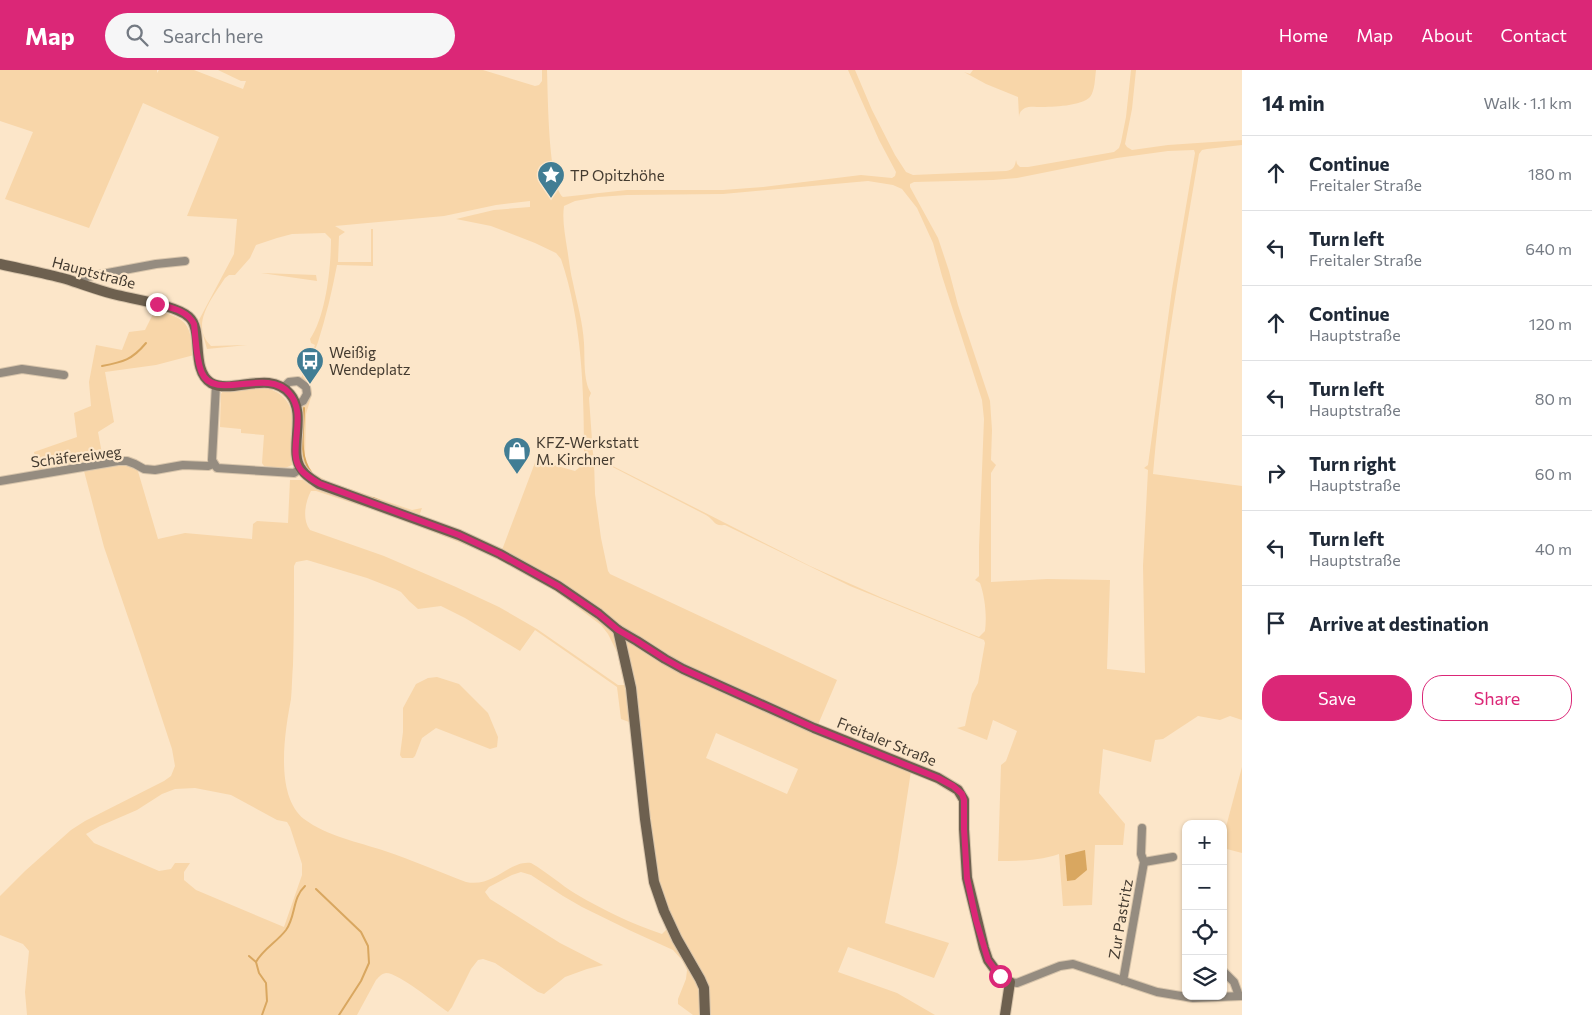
<!DOCTYPE html>
<html lang="en">
<head>
<meta charset="utf-8">
<style>
	body { margin:0; font-family:Commissioner,sans-serif; background:#f6f6f7; color:#1f2937 }
	.controls { position:absolute; right:15px; bottom:15px; display:grid; overflow:hidden; border-radius:10px; box-shadow:0 1px 4px #0004 }
	.controls button { width:45px; height:45px; display:grid; place-items:center; padding:0; border:0; border-bottom:1px solid #e0e1e3; background:#fff; color:#1f2937; font:25px sans-serif }
	.stop { position:absolute; width:15px; height:15px; margin:-11px; border:4px solid #db2777; border-radius:50%; background:#fff }
	.stop.end { background:#db2777; border-color:#fff; box-shadow:0 1px 5px #0008 }
	.list { margin:0; padding:0; list-style:none }
	h2 { display:flex; justify-content:space-between; align-items:center; height:65px; margin:0; padding:0 20px; font-size:21px }
	h2 small { font-size:16px; font-weight:400; color:#747a83 }
	.list li { display:grid; grid-template-columns:32px 1fr auto; gap:15px; align-items:center; box-sizing:border-box; height:75px; padding:0 20px; border-top:1px solid #e0e1e3 }
	.list b { display:block; font-size:19px; white-space:nowrap }
	.list p { margin:0; font-size:16px; white-space:nowrap; color:#747a83 }
	.list em { font-size:16px; font-style:normal; color:#747a83 }
	.actions { display:flex; gap:10px; padding:15px 20px }
	.actions a { flex:1; padding:11px 0; border:1px solid #db2777; border-radius:20px; text-align:center; font-size:18px; color:#db2777 }
	.actions .main { background:#db2777; color:#fff }
	.icon { flex:none; width:28px; height:28px; fill:none; stroke:currentColor; stroke-width:2; stroke-linecap:round; stroke-linejoin:round }
	.map { position:relative; flex:none; width:1242px; height:945px; overflow:hidden }
	header { display:flex; align-items:center; gap:30px; box-sizing:border-box; height:70px; padding:0 25px; background:#db2777; color:#fff }
	header strong { font-size:24px }
	nav { display:flex; gap:28px; margin-inline-start:auto; font-size:18px }
	.search { width:350px; height:45px; background:#f6f6f7; display:flex; align-items:center; gap:12px; box-sizing:border-box; padding:0 18px; border-radius:28px; color:#747a83; font-size:19px }
	main { display:flex }
	aside { flex:1; background:#fff }
	.map>svg:first-child { display:block }
	.green { fill:#f8d6a9; fill-rule:evenodd }
	.water { fill:#d9a760 }
	.lines { fill:none; stroke-linecap:round; stroke-linejoin:round }
	.stream { stroke:#d9a760; stroke-width:2 }
	.street-casing { stroke:#d7c4aa; stroke-width:10 }
	.secondary-casing { stroke:#d7c4aa; stroke-width:12 }
	.street { stroke:#958c80; stroke-width:8 }
	.secondary { stroke:#6d604f; stroke-width:10 }
	.route { stroke:#db2777; stroke-width:6 }
	.labels { text-anchor:middle; dominant-baseline:central; stroke-width:4.5; stroke-linejoin:round; paint-order:stroke }
	.poi-label { font-size:15px; fill:#443b30; stroke:#fce6c9; text-anchor:start }
	.street-label { font-size:15px; fill:#443b30; stroke:#fce6c9 }
</style>
</head>
<body>
<header>
<strong>Map</strong>
<div class="search"><svg class="icon" aria-label="search" viewBox="0 0 24 24"><circle cx="10" cy="10" r="6"/><path d="M15 15l6 6"/></svg>Search here</div>
<nav><a>Home</a><a>Map</a><a>About</a><a>Contact</a></nav>
</header>
<main>
<div class="map">
<svg width="1242" height="945" viewBox="0 0 1242 945">
	<rect width="100%" height="100%" fill="#fce6c9"/>
	<g class="green">
		<path d="M 0,0 L 157,0 L 157,3 L 159,0 L 194,0 L 243,19 L 246,11 L 241,11 L 218,0 L 483,0 L 535,16 L 539,15 L 542,11 L 542,0 L 547,0 C 548,22 548,115 563,127 L 627,120 L 723,120 L 763,117 L 861,105 L 892,108 L 895,106 L 896,102 L 879,70 L 848,0 L 855,0 L 872,40 L 895,85 L 906,102 L 913,105 L 1006,101 C 1013,100 1015,97 1016,90 L 1017,94 L 1020,97 L 1028,97 L 1114,82 L 1119,78 L 1121,72 L 1126,47 L 1131,0 L 1136,0 L 1132,39 L 1125,74 L 1127,77 L 1132,80 L 1168,75 L 1242,70 L 1242,75 L 1207,79 L 1202,80 L 1199,84 C 1181,190 1162,297 1153,404 L 1242,416 L 1242,650 L 1230,646 L 1220,650 L 1198,646 L 1163,669 L 1155,670 L 1151,692 L 1103,679 L 1099,723 L 1125,754 L 1123,775 L 1095,775 L 1092,835 L 1063,836 L 1059,784 C 1039,791 1019,791 998,791 L 1001,695 L 1006,691 L 1017,661 L 993,650 L 987,670 L 957,658 L 965,656 L 972,624 L 978,613 L 985,573 L 984,570 L 850,516 L 725,455 C 712,456 716,451 706,445 L 597,389 L 594,389 L 595,424 L 601,468 L 608,501 L 610,504 L 837,610 L 814,664 L 860,683 L 864,681 L 911,701 L 897,793 L 885,853 L 949,873 L 934,908 L 848,877 L 838,902 L 897,923 L 935,945 L 693,945 L 678,934 L 678,929 L 686,909 L 687,900 L 682,890 L 673,880 L 629,860 L 582,837 L 563,826 L 531,805 L 521,802 L 512,805 L 489,817 L 485,822 L 490,829 L 560,873 L 603,895 L 587,899 L 565,907 L 544,924 L 538,922 L 495,893 L 483,889 L 478,890 L 471,899 L 452,937 L 448,942 C 436,934 399,903 386,903 C 381,904 379,907 376,910 L 357,945 L 27,945 L 25,922 L 29,881 L 23,874 L 0,865 L 0,826 L 25,801 L 71,760 L 85,751 L 164,711 L 171,706 L 175,696 L 172,679 L 141,585 L 104,477 L 84,401 L 124,395 L 137,398 L 158,469 L 185,463 L 252,469 L 253,454 L 257,451 L 288,453 L 290,410 L 303,410 L 311,416 L 316,410 L 305,400 L 300,386 L 300,339 C 313,329 316,319 301,308 L 315,275 L 311,273 L 310,269 C 326,246 331,197 331,169 L 325,163 L 292,164 L 277,168 L 256,175 L 250,188 L 235,205 L 229,205 L 225,208 C 213,227 189,255 211,276 L 247,275 L 207,279 L 199,250 L 234,184 L 237,149 L 187,146 L 219,67 L 143,33 L 89,158 L 5,129 L 33,62 L 0,51 ZM 1194,80 L 1195,83 L 1172,219 L 1148,395 L 1144,398 L 1148,400 L 1143,496 L 1145,603 L 1107,599 L 1110,510 L 1047,509 L 991,512 L 991,403 L 996,395 L 991,390 L 992,360 L 990,331 L 958,235 L 949,201 L 938,168 L 910,117 L 910,114 L 914,112 L 993,110 L 1017,108 L 1117,88 L 1168,81 ZM 868,111 L 893,115 L 902,119 L 917,138 L 933,173 L 942,206 L 982,330 L 984,349 L 979,477 L 979,506 L 975,510 L 980,513 C 985,527 987,546 985,561 L 979,567 L 880,527 L 810,496 L 595,387 L 593,384 L 589,328 L 591,323 C 583,311 585,287 584,273 C 583,253 577,233 573,213 C 570,201 569,190 567,178 C 565,164 562,150 564,136 L 575,131 L 598,127 L 627,125 L 723,124 ZM 530,131 L 530,137 L 494,140 L 456,149 L 491,156 L 535,173 L 556,183 L 561,189 C 582,251 584,320 584,385 L 580,397 L 575,401 L 536,390 L 502,480 L 419,446 L 422,438 L 412,440 L 327,411 L 313,403 L 308,396 L 305,387 L 306,344 L 312,324 L 311,317 L 303,305 C 307,294 314,284 318,272 C 326,247 332,221 337,195 L 373,196 L 373,159 L 371,159 L 371,192 L 338,192 L 339,166 L 345,162 L 335,156 L 444,146 L 496,135 ZM 311,421 L 316,421 L 392,446 L 464,474 L 498,488 L 557,522 L 601,555 L 608,564 L 617,582 L 624,615 L 618,615 L 537,559 L 499,537 L 456,517 L 384,486 L 310,460 C 302,450 305,432 311,421 ZM 307,490 L 367,508 L 395,519 L 401,522 L 409,531 L 418,539 L 441,536 L 465,548 L 520,581 L 535,560 L 617,617 L 621,649 L 629,652 L 631,657 L 663,847 L 666,860 L 662,864 C 632,854 603,840 576,824 C 561,815 547,802 531,793 C 509,790 494,818 466,812 C 440,802 412,790 385,781 C 358,772 327,766 304,749 C 274,725 285,661 291,629 C 292,618 292,606 293,595 C 294,562 294,529 294,496 L 296,492 ZM 716,663 L 798,699 L 787,724 L 706,688 ZM 195,718 L 231,725 L 277,750 L 287,752 L 290,757 L 302,794 L 302,805 L 284,857 L 196,820 L 184,810 L 184,802 L 190,793 L 175,793 L 171,799 L 159,801 L 94,773 L 86,764 L 100,756 L 137,740 L 162,724 L 175,719 Z"/>
		<path d="M 973,0 L 1096,0 C 1095,7 1095,21 1090,27 C 1082,36 1052,37 1040,37 C 1036,37 1029,36 1025,38 C 1021,40 1019,43 1019,47 L 1018,27 L 986,14 L 964,2 L 970,4 Z"/>
		<polygon points="261,203 316,205 317,211"/>
		<path d="M 155,240 C 188,249 189,252 194,285 L 156,295 L 105,302 L 114,352 L 98,362 L 103,389 L 61,398 L 38,399 L 34,382 L 77,367 L 74,343 L 91,336 L 89,312 L 96,275 L 122,280 L 129,262 L 145,260 Z"/>
		<path d="M 261,317 C 303,324 294,363 292,395 C 284,400 273,397 264,396 L 262,393 L 264,365 L 241,363 L 241,359 L 220,357 L 221,324 L 224,319 Z"/>
		<polygon points="437,607 459,614 488,643 498,667 497,677 490,679 436,658 422,668 415,686 413,688 402,688 400,685 403,662 403,638 416,614 428,608"/>
		<polygon points="1242,697 1242,783 1223,778 1223,768"/>
	</g>
	<polygon class="water" points="1085,780 1087,800 1075,810 1067,811 1065,785"/>
	<g class="lines">
		<g class="stream">
			<path d="M 102,296 C 123,292 132,290 146,273"/>
			<path d="M 304,338 C 304,359 298,385 311,402"/>
			<polyline points="373,428 380,431"/>
			<polyline points="316,819 361,862 368,876 369,893 361,911 339,945"/>
			<polyline points="249,886 256,892 259,903 266,913 267,931 262,945"/>
			<path d="M 256,892 C 263,879 277,872 286,860 C 296,846 292,828 305,816"/>
		</g>
		<defs>
			<g id="street">
				<polyline points="81,214 81,208 156,194 185,191"/>
				<polyline points="0,303 22,299 64,305"/>
				<polyline points="216,315 212,390 217,398 294,403 300,399"/>
				<polyline points="284,317 289,312 298,311 306,317 307,324 303,331 297,334"/>
				<polyline points="0,411 118,391 127,391 135,394 144,399 155,400 183,395 208,396 213,394"/>
				<polyline points="1144,792 1173,787"/>
				<polyline points="1223,901 1234,912 1239,926"/>
				<polyline points="1123,911 1144,792 1141,784 1142,758"/>
				<polyline points="1010,912 1017,913 1060,896 1073,894 1157,922 1193,928 1242,926"/>
			</g>
			<g id="secondary">
				<path d="M 0,194 C 22,199 45,203 66,209 C 82,214 98,220 113,224 C 132,229 176,235 189,247 C 204,260 190,300 211,313 C 233,325 269,299 290,324 C 308,345 287,382 302,400 C 306,406 313,410 319,414 L 459,465 L 500,484 L 558,516 L 599,544 L 618,560 L 637,571 L 665,589 L 683,599 L 814,658 L 938,708 L 958,720 L 964,730 L 964,759 L 967,808 L 984,878 L 988,890 L 996,901 L 1004,909 L 1010,912 L 1005,945"/>
				<polyline points="618,560 631,618 645,749 654,812 664,841 677,869 700,909 704,918 705,945"/>
			</g>
		</defs>
		<use href="#street" class="street-casing"/>
		<use href="#secondary" class="secondary-casing"/>
		<use href="#street" class="street"/>
		<use href="#secondary" class="secondary"/>
	</g>
	<g class="lines">
		<path class="route" d="M 157,234 C 171,238 187,240 194,254 C 196,269 196,290 202,303 C 214,332 267,297 289,323 C 309,344 286,381 301,400 C 306,406 313,410 320,414 L 459,465 L 500,484 L 558,516 L 599,544 L 618,560 L 637,571 L 665,589 L 683,599 L 814,658 L 938,708 L 953,716 L 962,724 L 964,730 L 964,759 L 967,808 L 976,850 L 988,890 L 1000,906"/>
	</g>
	<defs>
		<symbol id="sight-pin" viewBox="-11 -11 22 30"><path d="M0 17L-7.5 6A9.5 9.5 0 1 1 7.5 6Z" fill="#417d94" stroke="#fce6c9"/><path d="M0-6L1.8-2.2L6-1.7L2.9 1.2L3.7 5.4L0 3.3L-3.7 5.4L-2.9 1.2L-6-1.7L-1.8-2.2Z" fill="#fff"/></symbol>
		<symbol id="bus-pin" viewBox="-11 -11 22 30"><path d="M0 17L-7.5 6A9.5 9.5 0 1 1 7.5 6Z" fill="#417d94" stroke="#fce6c9"/><path d="M-5-6H5V4H4V6H2V4H-2V6H-4V4H-5ZM-3.5-4V0h7V-4ZM-3.5 1.2v1.5H-2V1.2ZM2 1.2v1.5H3.5V1.2Z" fill="#fff"/></symbol>
		<symbol id="shop-pin" viewBox="-11 -11 22 30"><path d="M0 17L-7.5 6A9.5 9.5 0 1 1 7.5 6Z" fill="#417d94" stroke="#fce6c9"/><path d="M-5-2.5h2.3a2.7 3.5 0 0 1 5.4 0H5L5.5 6h-11ZM-1.5-2.5h3a1.5 2.3 0 0 0-3 0Z" fill="#fff"/></symbol>
	</defs>
	<g fill-rule="evenodd">
		<use href="#sight-pin" x="535" y="89" width="32" height="43"/>
		<use href="#bus-pin" x="294" y="275" width="32" height="43"/>
		<use href="#shop-pin" x="501" y="365" width="32" height="43"/>
	</g>
	<g class="labels">
		<g class="poi-label">
			<text x="570" y="105">TP Opitzhöhe</text>
			<text x="329" y="282">Weißig<tspan x="329" dy="17">Wendeplatz</tspan></text>
			<text x="536" y="372">KFZ-Werkstatt<tspan x="536" dy="17">M. Kirchner</tspan></text>
		</g>
		<g class="street-label">
			<text transform="translate(94 202) rotate(15)">Hauptstraße</text>
			<text transform="translate(76 386) rotate(-7)">Schäfereiweg</text>
			<text transform="translate(887 671) rotate(22)">Freitaler Straße</text>
			<text transform="translate(1120 849) rotate(-80)">Zur Pastritz</text>
		</g>
	</g>
</svg>
<div class="controls">
<button>+</button>
<button>−</button>
<button><svg class="icon" aria-label="locate" viewBox="0 0 24 24"><circle cx="12" cy="12" r="6"/><path d="M12 2v4M12 18v4M2 12h4M18 12h4"/></svg></button>
<button><svg class="icon" aria-label="layers" viewBox="0 0 24 24"><path d="M12 4l9 5-9 5-9-5zM3 14l9 5 9-5"/></svg></button>
</div>
<div class="stop" style="left:1000px;top:906px"></div>
<div class="stop end" style="left:157px;top:234px"></div>
</div>
<aside>
<h2>14 min<small>Walk · 1.1 km</small></h2>
<ul class="list">
<li><svg class="icon" aria-label="ahead" viewBox="0 0 24 24"><path d="M12 20V5M6 11l6-6 6 6"/></svg><div><b>Continue</b><p>Freitaler Straße</p></div><em>180 m</em></li>
<li><svg class="icon" aria-label="left" viewBox="0 0 24 24"><path d="M17 20v-9H6M10 6l-5 5 5 5"/></svg><div><b>Turn left</b><p>Freitaler Straße</p></div><em>640 m</em></li>
<li><svg class="icon" aria-label="ahead" viewBox="0 0 24 24"><path d="M12 20V5M6 11l6-6 6 6"/></svg><div><b>Continue</b><p>Hauptstraße</p></div><em>120 m</em></li>
<li><svg class="icon" aria-label="left" viewBox="0 0 24 24"><path d="M17 20v-9H6M10 6l-5 5 5 5"/></svg><div><b>Turn left</b><p>Hauptstraße</p></div><em>80 m</em></li>
<li><svg class="icon" aria-label="right" viewBox="0 0 24 24"><path d="M7 20v-9h11M14 6l5 5-5 5"/></svg><div><b>Turn right</b><p>Hauptstraße</p></div><em>60 m</em></li>
<li><svg class="icon" aria-label="left" viewBox="0 0 24 24"><path d="M17 20v-9H6M10 6l-5 5 5 5"/></svg><div><b>Turn left</b><p>Hauptstraße</p></div><em>40 m</em></li>
<li><svg class="icon" aria-label="arrive" viewBox="0 0 24 24"><path d="M6 21V4h12l-3 4 3 4H6"/></svg><div><b>Arrive at destination</b></div></li>
</ul>
<div class="actions"><a class="main">Save</a><a>Share</a></div>
</aside>
</main>
</body>
</html>
